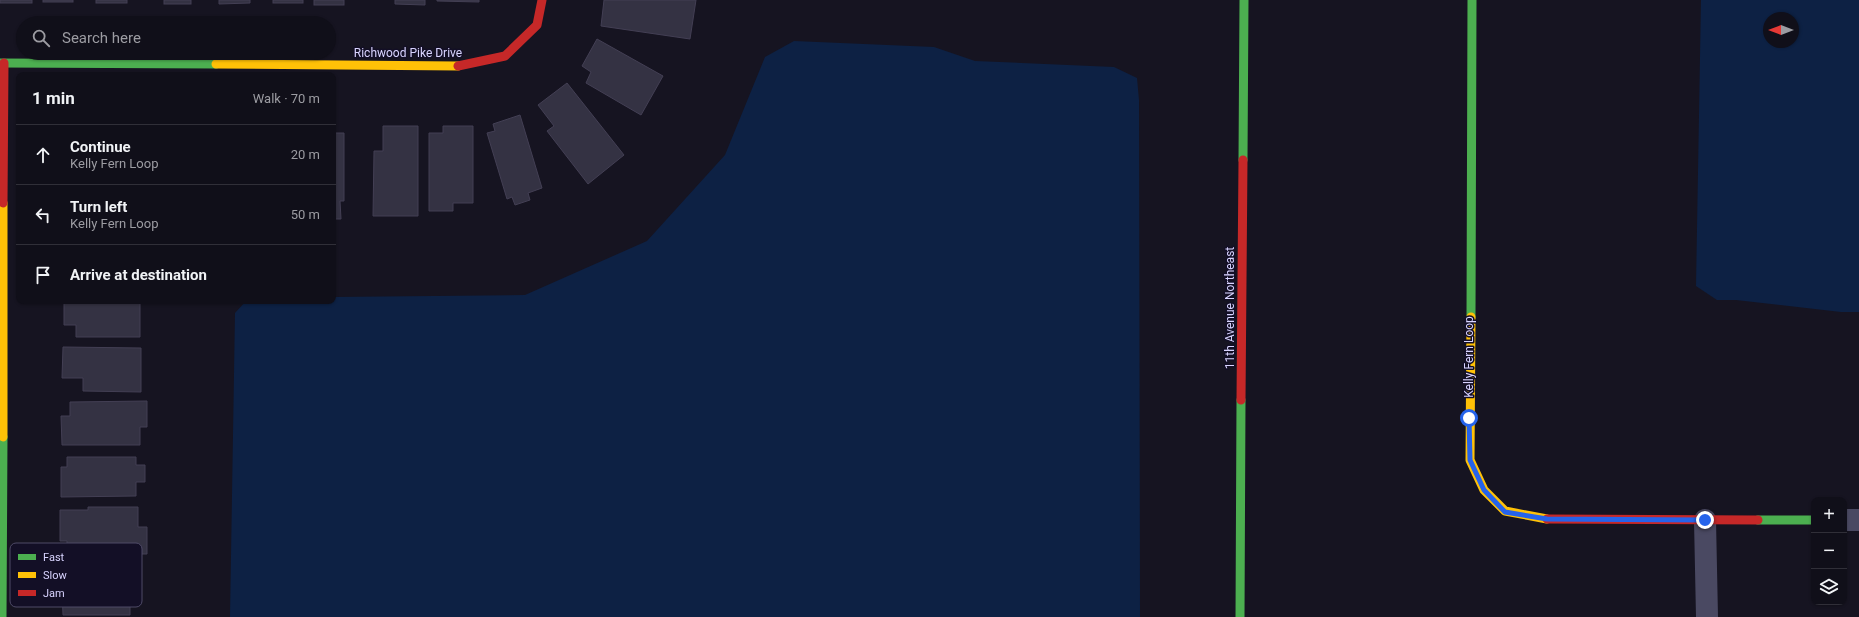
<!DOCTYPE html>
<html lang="en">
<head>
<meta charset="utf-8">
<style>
	body { margin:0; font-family:Roboto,sans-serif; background:#1e1d26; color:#f1f3f6 }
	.controls { position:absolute; right:12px; bottom:12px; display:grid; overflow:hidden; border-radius:8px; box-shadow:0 1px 3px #0004 }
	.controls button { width:36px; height:36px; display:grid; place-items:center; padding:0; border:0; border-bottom:1px solid #302f38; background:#100f19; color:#f1f3f6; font:20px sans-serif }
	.compass { position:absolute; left:1763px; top:12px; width:36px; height:36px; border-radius:50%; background:#100f19; box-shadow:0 1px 3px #0004; rotate:270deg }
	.stop { position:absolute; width:12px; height:12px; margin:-9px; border:3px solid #2563eb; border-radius:50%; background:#fff }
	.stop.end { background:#2563eb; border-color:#fff; box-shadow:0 1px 4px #0008 }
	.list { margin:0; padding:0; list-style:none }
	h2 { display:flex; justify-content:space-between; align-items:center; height:52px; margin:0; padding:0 16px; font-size:17px }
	h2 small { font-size:13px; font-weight:400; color:#9c9ca2 }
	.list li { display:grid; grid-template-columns:26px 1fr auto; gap:12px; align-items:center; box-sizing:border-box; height:60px; padding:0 16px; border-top:1px solid #302f38 }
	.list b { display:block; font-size:15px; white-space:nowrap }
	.list p { margin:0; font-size:13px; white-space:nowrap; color:#9c9ca2 }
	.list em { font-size:13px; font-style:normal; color:#9c9ca2 }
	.icon { flex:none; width:22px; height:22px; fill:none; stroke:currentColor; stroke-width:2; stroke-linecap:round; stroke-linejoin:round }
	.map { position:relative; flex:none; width:1859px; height:617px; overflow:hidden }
	.search { position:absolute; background:#100f19; box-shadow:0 1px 3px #0004; left:16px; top:16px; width:320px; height:44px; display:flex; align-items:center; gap:10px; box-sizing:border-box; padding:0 14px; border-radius:22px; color:#9c9ca2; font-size:15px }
	.panel { position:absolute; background:#100f19; box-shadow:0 1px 3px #0004; left:16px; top:72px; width:320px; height:232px; border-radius:8px }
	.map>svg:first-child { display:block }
	.water { fill:#0d2144; fill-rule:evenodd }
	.building { fill:#343243; stroke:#433f54 }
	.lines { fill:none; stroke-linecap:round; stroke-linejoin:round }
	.street { stroke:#4a4962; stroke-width:22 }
	.fast { stroke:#4caf50; stroke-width:9 }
	.slow { stroke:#ffc107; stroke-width:9 }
	.jam { stroke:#c62828; stroke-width:9 }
	.route { stroke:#2563eb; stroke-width:5 }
	.labels { text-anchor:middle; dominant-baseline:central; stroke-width:3; stroke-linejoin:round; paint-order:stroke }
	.street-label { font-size:12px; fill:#d9d4ff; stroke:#130f26 }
	.key { fill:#130f26; stroke:#4e4a67; stroke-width:1 }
	.key-label { font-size:11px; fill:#d9d4ff }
</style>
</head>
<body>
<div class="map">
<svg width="1859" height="617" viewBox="0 0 1859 617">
	<rect width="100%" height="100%" fill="#161421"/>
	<g class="water">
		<path d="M 1701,0 L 1859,0 L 1859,312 L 1841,312 L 1736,300 L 1717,300 L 1696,286 ZM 1769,18 L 1793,18 L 1793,42 L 1769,42 Z"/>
		<polygon points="794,41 934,47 975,61 1114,67 1137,78 1139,100 1140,617 230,617 235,313 246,301 333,301 333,297 525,295 647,241 725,155 765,57"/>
	</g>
	<g class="building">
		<rect x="0" y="0" width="32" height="3"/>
		<rect x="43" y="0" width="30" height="2"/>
		<rect x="96" y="0" width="31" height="3"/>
		<rect x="164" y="0" width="27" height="4"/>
		<polygon points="219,0 250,0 250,3 219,4"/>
		<rect x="273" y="0" width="30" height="3"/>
		<rect x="314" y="0" width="30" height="5"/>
		<polygon points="395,0 425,0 425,5 395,4"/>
		<polygon points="437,0 479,0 479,2 437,1"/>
		<polygon points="604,0 696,0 690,39 601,26"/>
		<polygon points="597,39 663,76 641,115 586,83 591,72 582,66"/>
		<polygon points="567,83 624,155 588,184 547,131 554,126 538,105"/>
		<polygon points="520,115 542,188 528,193 530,200 515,205 512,197 507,199 487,133 495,131 493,124"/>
		<polygon points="383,126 418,126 418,216 373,216 374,151 383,151"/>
		<polygon points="443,126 473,126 473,203 453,203 453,211 429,211 429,133 443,133"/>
		<polygon points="333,133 344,133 344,201 340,201 341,219 333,219"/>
		<polygon points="64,301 140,301 140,337 76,337 76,325 64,325"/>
		<polygon points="63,347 141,348 141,392 83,391 83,378 62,378"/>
		<polygon points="147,401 147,427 140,427 140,445 62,445 61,416 70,416 70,402"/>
		<polygon points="67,457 136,457 136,465 145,465 145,482 136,482 136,496 61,497 61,467 67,467"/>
		<polygon points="88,507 138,507 138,527 147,527 147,554 67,554 67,541 60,541 60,510 88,510"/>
		<polygon points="68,576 130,576 130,585 137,585 137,601 130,601 130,615 63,615 62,589 68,589"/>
	</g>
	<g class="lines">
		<g class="street">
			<polyline points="1705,520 1707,617"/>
			<polyline points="1844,520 1859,520"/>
		</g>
		<g class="fast">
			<polyline points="0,63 216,64"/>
			<polyline points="1243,160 1244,0"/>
			<polyline points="1471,317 1472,0"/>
			<polyline points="1758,520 1814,520"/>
			<polyline points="2,617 3,437"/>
			<polyline points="1240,617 1241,400"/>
		</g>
		<g class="slow">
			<polyline points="216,64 458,66"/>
			<polyline points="1471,317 1470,460 1484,490 1505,511 1547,519"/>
			<polyline points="3,437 3,203"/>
		</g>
		<g class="jam">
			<polyline points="458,66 505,56 537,25 542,0"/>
			<polyline points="3,203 4,63"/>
			<polyline points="1241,400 1243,160"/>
			<polyline points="1547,519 1758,520"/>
		</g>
	</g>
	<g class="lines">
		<polyline class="route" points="1469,418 1470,460 1484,490 1505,512 1547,519 1705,520"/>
	</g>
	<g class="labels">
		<g class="street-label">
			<text x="408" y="53">Richwood Pike Drive</text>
			<text transform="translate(1230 308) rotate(-90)">11th Avenue Northeast</text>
			<text transform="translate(1469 357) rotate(-90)">Kelly Fern Loop</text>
		</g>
	</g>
	<rect x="10" y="543" width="132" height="64" rx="6" class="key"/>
	<rect x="18" y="554" width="18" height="6" fill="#4caf50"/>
	<rect x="18" y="572" width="18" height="6" fill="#ffc107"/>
	<rect x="18" y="590" width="18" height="6" fill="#c62828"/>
	<g class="key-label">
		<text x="43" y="561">Fast</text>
		<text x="43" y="579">Slow</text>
		<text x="43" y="597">Jam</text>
	</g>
</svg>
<div class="controls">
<button>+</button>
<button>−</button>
<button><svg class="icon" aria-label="layers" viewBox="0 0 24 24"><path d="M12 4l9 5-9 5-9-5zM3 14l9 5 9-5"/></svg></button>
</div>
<svg class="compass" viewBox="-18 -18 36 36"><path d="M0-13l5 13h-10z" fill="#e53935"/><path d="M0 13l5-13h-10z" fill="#9c9ca2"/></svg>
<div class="stop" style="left:1469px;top:418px"></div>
<div class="stop end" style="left:1705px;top:520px"></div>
<div class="search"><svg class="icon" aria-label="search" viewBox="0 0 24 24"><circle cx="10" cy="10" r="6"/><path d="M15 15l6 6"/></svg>Search here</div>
<section class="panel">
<h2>1 min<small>Walk · 70 m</small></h2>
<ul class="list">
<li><svg class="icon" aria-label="ahead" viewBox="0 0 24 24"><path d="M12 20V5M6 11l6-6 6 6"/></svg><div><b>Continue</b><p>Kelly Fern Loop</p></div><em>20 m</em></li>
<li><svg class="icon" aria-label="left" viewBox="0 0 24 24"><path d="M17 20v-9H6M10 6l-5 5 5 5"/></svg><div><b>Turn left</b><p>Kelly Fern Loop</p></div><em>50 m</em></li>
<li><svg class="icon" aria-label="arrive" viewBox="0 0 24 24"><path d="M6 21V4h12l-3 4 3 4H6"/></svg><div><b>Arrive at destination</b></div></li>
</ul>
</section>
</div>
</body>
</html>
